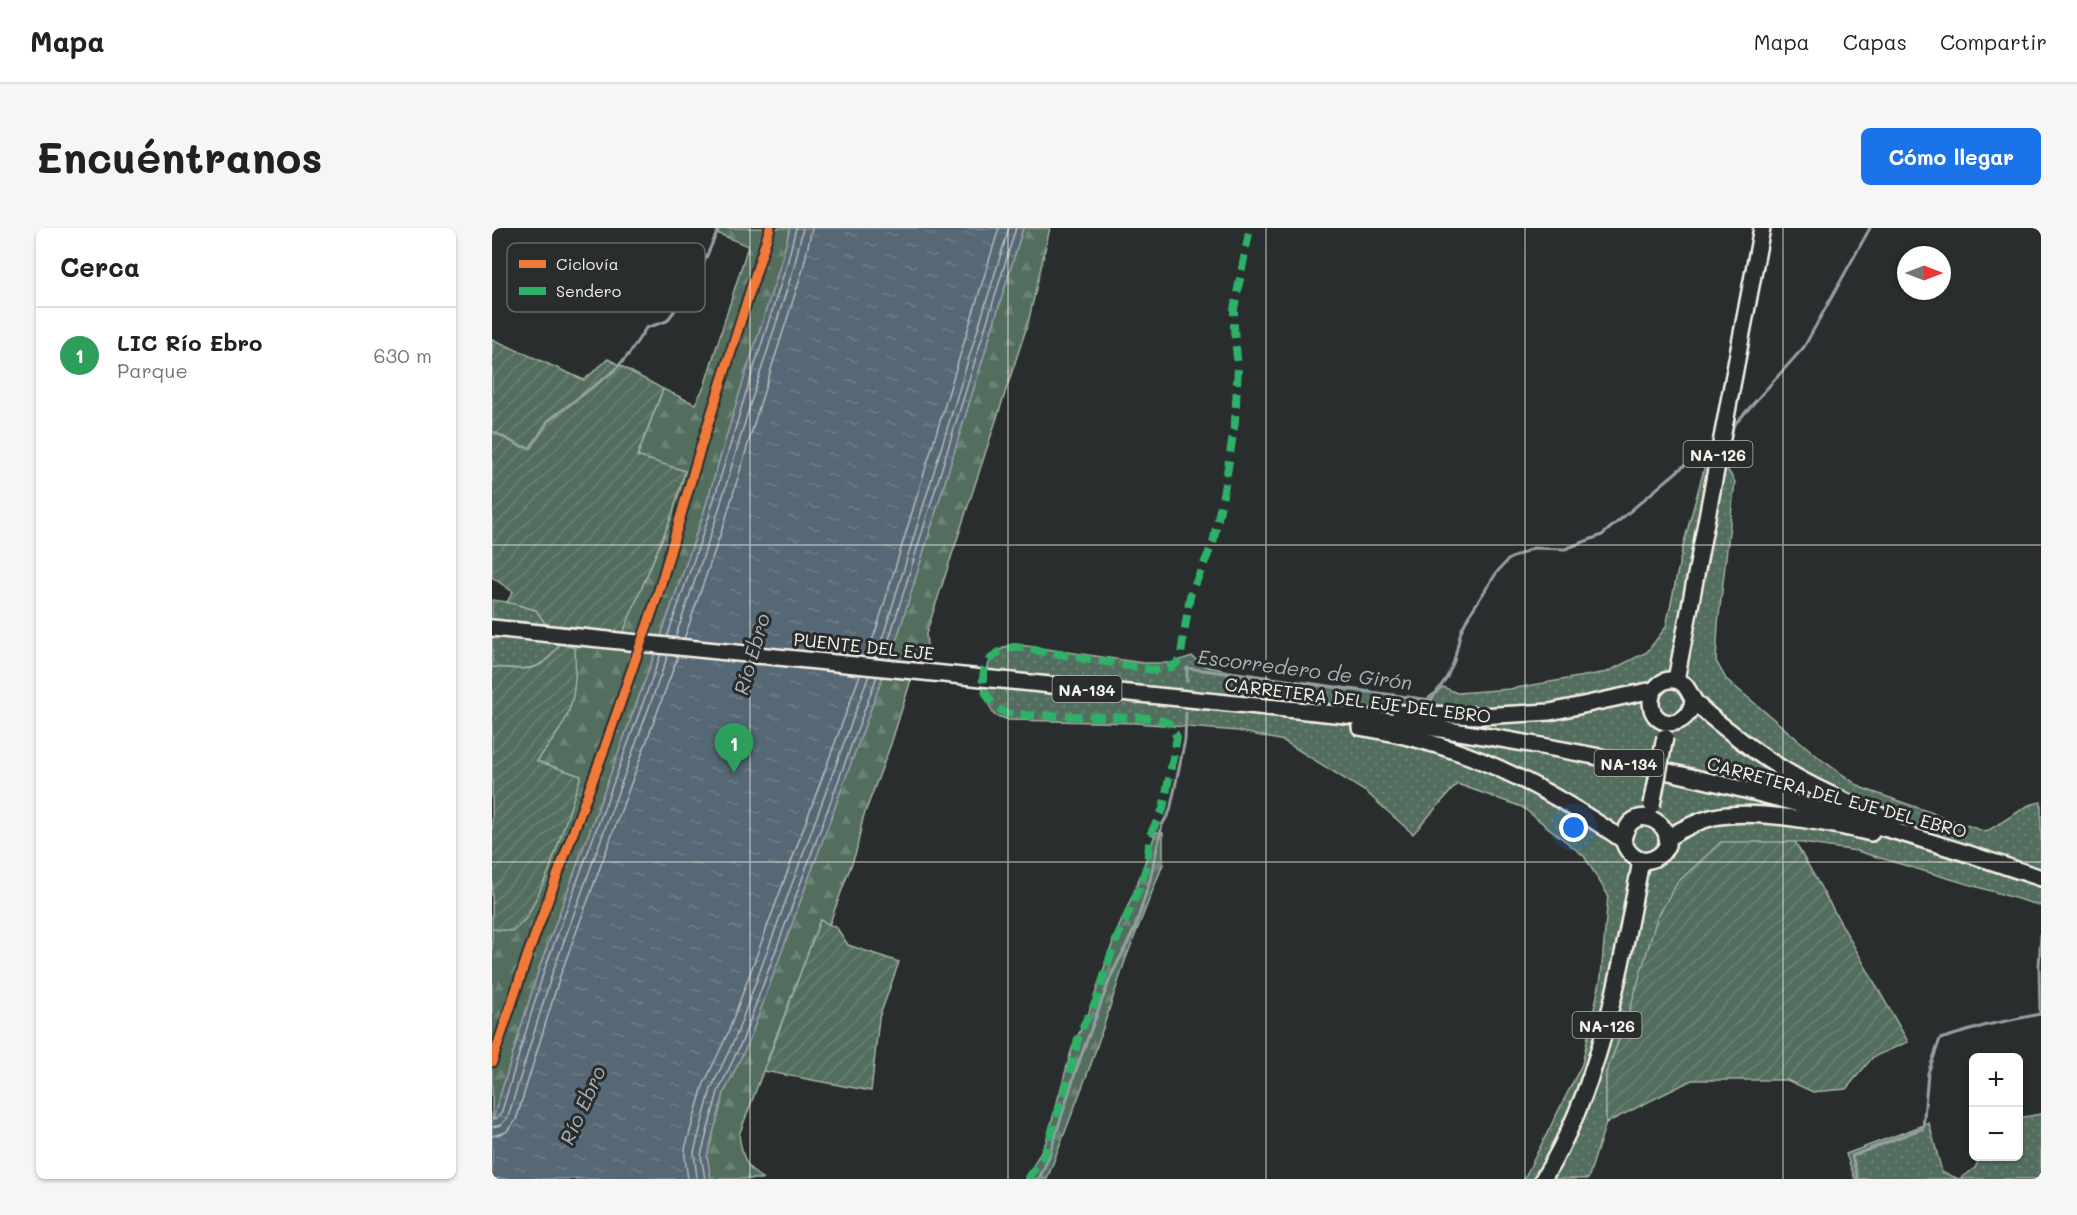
<!DOCTYPE html>
<html lang="es">
<head>
<meta charset="utf-8">
<style>
	body { margin:0; font-family:Mali,sans-serif; background:#f6f6f6; color:#202124 }
	.controls { position:absolute; right:18px; bottom:18px; display:grid; overflow:hidden; border-radius:9px; box-shadow:0 2px 4px #0004 }
	.controls button { width:54px; height:54px; display:grid; place-items:center; padding:0; border:0; border-bottom:2px solid #e0e0e0; background:#fff; color:#202124; font:30px sans-serif }
	.compass { position:absolute; left:1405px; top:18px; width:54px; height:54px; border-radius:50%; background:#fff; box-shadow:0 2px 4px #0004; rotate:90deg }
	.you { position:absolute; left:1082px; top:600px; width:21px; height:21px; margin:-15px; border:4px solid #fff; border-radius:50%; background:#1a73e8; box-shadow:0 0 0 9px #1a73e833 }
	.badge { display:grid; place-items:center; width:39px; height:39px; border-radius:50%; background:#1a73e8; color:#fff; font-size:20px; font-weight:700 }
	.pin { position:absolute; translate:-50% -50px; filter:drop-shadow(0 2px 3px #0008) }
	.pin::after { content:''; position:absolute; top:32px; width:21px; height:18px; background:inherit; clip-path:polygon(0 0,100% 0,50% 100%) }
	.list { margin:0; padding:0; list-style:none }
	h2 { display:flex; justify-content:space-between; align-items:center; height:78px; margin:0; padding:0 24px; font-size:26px }
	h2 small { font-size:20px; font-weight:400; color:#757577 }
	.list li { display:grid; grid-template-columns:39px 1fr auto; gap:18px; align-items:center; box-sizing:border-box; height:96px; padding:0 24px; border-top:2px solid #e0e0e0 }
	.list b { display:block; font-size:22px; white-space:nowrap }
	.list p { margin:0; font-size:20px; white-space:nowrap; color:#757577 }
	.list em { font-size:20px; font-style:normal; color:#757577 }
	.map { position:relative; flex:none; width:1549px; height:951px; overflow:hidden; border-radius:9px }
	header { display:flex; align-items:center; gap:36px; box-sizing:border-box; height:84px; padding:0 30px; background:#fff; border-bottom:2px solid #e0e0e0 }
	header strong { font-size:28px }
	nav { display:flex; gap:33px; margin-inline-start:auto; font-size:21px }
	.intro { display:flex; align-items:center; justify-content:space-between; box-sizing:border-box; height:144px; padding:0 36px }
	h1 { margin:0; font-size:42px }
	.button { padding:15px 27px; border-radius:9px; background:#1a73e8; color:#fff; font-size:21px; font-weight:700 }
	main { display:flex; gap:36px; padding:0 36px }
	aside { flex:1; background:#fff; border-radius:9px; box-shadow:0 2px 4px #0004 }
	.map>svg:first-child { display:block }
	.grass { fill:url(#grass-dots); stroke:#a4b0a3; stroke-width:1.5 }
	.forest { fill:url(#forest-firs); stroke:#a4b0a3; stroke-width:1.5 }
	.garden { fill:url(#garden-furrows); stroke:#a4b0a3; stroke-width:1.5 }
	.water { fill:url(#water-ripples); stroke:#969fa2; stroke-width:1.5 }
	.lines { fill:none; stroke-linecap:round; stroke-linejoin:round }
	.shore { stroke:#b5baba; stroke-width:1.5 }
	.stream { stroke:#969fa2; stroke-width:3 }
	.major-casing { stroke:#f4f1e8; stroke-width:20 }
	.major { stroke:#2a2d2e; stroke-width:15 }
	.major-bridge-casing { stroke:#f4f1e8; stroke-width:20; stroke-linecap:butt }
	.major-bridge { stroke:#2a2d2e; stroke-width:15 }
	.quiet { stroke:#2db169; stroke-width:8; stroke-dasharray:15 8; stroke-linecap:butt }
	.cycleway-casing { stroke:#2a2d2e; stroke-width:13 }
	.cycleway { stroke:#f17a3a; stroke-width:9 }
	.grid { fill:none; stroke:#f4f1e8; stroke-width:1.5; stroke-opacity:0.55 }
	.labels { text-anchor:middle; dominant-baseline:central; stroke-width:6; stroke-linejoin:round; paint-order:stroke }
	.shield { fill:#2a2d2e; stroke:#b7b6b0; stroke-width:1.5 }
	.shield-label { font-size:16px; font-weight:bold; fill:#f4f1e8 }
	.street-label { font-size:18px; fill:#f4f1e8; stroke:#2a2d2e }
	.water-label { font-size:20px; font-style:italic; fill:#adb3b4; stroke:#2a2d2e }
	.key { fill:#2a2d2e; stroke:#676866; stroke-width:1.5 }
	.key-label { font-size:16px; fill:#f4f1e8 }
</style>
</head>
<body>
<header>
<strong>Mapa</strong>
<nav><a>Mapa</a><a>Capas</a><a>Compartir</a></nav>
</header>
<div class="intro"><h1>Encuéntranos</h1><a class="button">Cómo llegar</a></div>
<main>
<aside>
<h2>Cerca<small></small></h2>
<ul class="list">
<li><span class="badge" style="background:#2e9e5b">1</span><div><b>LIC Río Ebro</b><p>Parque</p></div><em>630 m</em></li>
</ul>
</aside>
<div class="map">
<svg width="1549" height="951" viewBox="0 0 1549 951">
	<defs>
		<pattern id="grass-dots" width="8" height="8" patternUnits="userSpaceOnUse" patternTransform="scale(1.5)"><rect width="8" height="8" fill="#536e5e"/><path d="M2 2h.1M6 6h.1" fill="none" stroke="#6c8375" stroke-width="1.8" stroke-linecap="round"/></pattern>
		<pattern id="forest-firs" width="22" height="20" patternUnits="userSpaceOnUse" patternTransform="scale(1.5)"><rect width="22" height="20" fill="#536e5e"/><path d="M5 1l3.5 6h-7zM16 11l3.5 6h-7z" fill="#6c8375"/></pattern>
		<pattern id="garden-furrows" width="10" height="10" patternUnits="userSpaceOnUse" patternTransform="scale(1.5)"><rect width="10" height="10" fill="#536e5e"/><path d="M-1 1l2-2M0 10L10 0M9 11l2-2" fill="none" stroke="#6c8375"/></pattern>
		<pattern id="water-ripples" width="26" height="14" patternUnits="userSpaceOnUse" patternTransform="scale(1.5)"><rect width="26" height="14" fill="#576874"/><path d="M2 4q2-2 4 0t4 0M15 11q2-2 4 0t4 0" fill="none" stroke="#707e88"/></pattern>
	</defs>
	<rect width="100%" height="100%" fill="#2a2d2e"/>
	<filter id="ink" filterUnits="userSpaceOnUse"><feTurbulence type="fractalNoise" baseFrequency=".0167" numOctaves="2"/><feDisplacementMap in="SourceGraphic" scale="12" xChannelSelector="R" yChannelSelector="G"/><feConvolveMatrix kernelMatrix="1 2 1 2 8 2 1 2 1" color-interpolation-filters="sRGB"/></filter>
	<g filter="url(#ink)">
		<g class="grass">
			<path d="M 1229,231 L 1243,254 L 1226,396 L 1224,433 L 1234,451 L 1330,532 L 1370,560 L 1494,604 L 1537,577 L 1549,574 L 1549,678 L 1365,623 L 1303,614 L 1134,794 L 1114,845 L 1114,895 L 1096,951 L 1032,951 L 1090,836 L 1109,749 L 1116,667 L 1092,628 L 1030,579 L 965,556 L 921,606 L 874,564 L 792,513 L 746,503 L 644,495 L 517,492 L 502,487 L 493,469 L 487,447 L 494,449 C 496,429 502,423 521,416 L 651,435 L 679,435 L 700,428 L 712,438 L 736,443 L 934,471 L 951,459 L 965,465 L 1018,461 L 1115,444 L 1155,424 L 1174,399 L 1191,318 L 1214,234 Z"/>
			<path d="M 0,372 L 15,374 L 44,382 L 71,414 C 46,446 38,441 0,439 Z"/>
			<polygon points="1549,886 1549,951 1363,951 1354,926 1437,895 1450,944 1467,951 1483,940 1488,929 1526,928 1527,890"/>
		</g>
		<g class="forest">
			<path d="M 227,0 L 298,0 L 289,35 L 246,170 L 211,287 L 163,425 L 47,741 L 0,894 L 0,701 L 21,703 L 35,689 L 57,643 L 88,549 L 45,533 C 54,520 65,508 72,494 C 84,472 83,444 83,420 L 68,416 L 59,400 L 130,407 L 180,287 L 193,243 L 145,229 L 171,161 L 203,176 L 212,159 L 256,18 L 225,5 Z"/>
			<path d="M 531,0 L 558,0 L 536,95 L 434,406 L 437,439 L 422,442 L 399,516 L 371,590 L 364,624 L 337,697 L 328,693 L 247,907 C 250,926 253,942 272,951 L 219,951 L 215,928 L 232,865 L 257,813 L 406,407 Z"/>
			<polygon points="664,604 671,605 671,636 634,730 599,836 555,951 534,951 554,914 580,820 597,784 623,708 644,659"/>
		</g>
		<g class="garden">
			<polygon points="0,111 92,152 116,131 171,161 145,228 193,243 180,287 130,407 59,404 44,382 15,374 21,364 0,349"/>
			<path d="M 68,416 L 83,420 C 84,444 84,472 72,494 C 65,508 54,520 45,533 L 89,548 L 57,643 L 35,689 L 21,703 L 0,701 L 0,439 C 34,441 47,448 68,416 Z"/>
			<polygon points="1229,614 1303,614 1416,814 1381,829 1354,861 1321,864 1295,852 1200,852 1114,895 1114,845 1134,794 1165,690 1185,655"/>
			<polygon points="328,692 345,700 356,717 407,734 387,790 379,863 272,843"/>
		</g>
		<polygon class="water" points="298,0 531,0 406,407 257,813 232,865 215,928 219,951 0,951 0,894 47,741 166,417 211,287 246,170 289,35"/>
		<g class="lines">
			<g class="shore">
				<polyline points="175,409 217,288 252,171 295,36 304,0"/>
				<polyline points="183,410 224,291 259,174 302,39 311,0"/>
				<polyline points="192,411 233,293 268,176 311,41 320,0"/>
				<polyline points="374,429 385,399 507,0"/>
				<polyline points="383,430 393,402 517,0"/>
				<polyline points="391,431 524,0"/>
				<polyline points="0,891 5,890 9,886 52,743 169,426"/>
				<polyline points="0,899 9,897 16,889 60,746 176,427"/>
				<polyline points="0,908 14,904 24,892 68,748 186,428"/>
				<polyline points="196,951 193,930 193,921 211,858 236,805 368,447"/>
				<polyline points="205,951 202,924 219,861 244,808 377,447"/>
				<polyline points="213,951 209,927 226,864 251,811 385,448"/>
			</g>
			<g class="stream">
				<polyline points="209,41 227,0"/>
				<polyline points="1243,196 1312,119 1378,0"/>
				<polyline points="0,203 28,218 39,220 56,193 123,142 137,126 154,100 175,93 205,52"/>
				<polyline points="695,453 695,440 939,472 955,449 962,433 969,403 976,389 1005,344 1017,331 1041,320 1073,321 1110,307 1214,219"/>
				<polyline points="547,951 556,931 585,839 619,748 643,700 658,652 670,597 678,583 693,512 694,485"/>
				<polyline points="1366,951 1360,928 1431,900 1436,845 1448,811 1495,797 1548,786 1547,738 1549,706"/>
			</g>
			<defs>
				<g id="major">
					<path d="M 0,400 L 863,488 C 959,502 1055,517 1150,538 C 1285,567 1418,605 1549,650"/>
					<polyline points="1184,452 1270,0"/>
					<path d="M 1201,472 C 1197,503 1159,501 1159,474 C 1159,461 1170,450 1183,452 C 1196,455 1196,465 1203,474 C 1214,486 1228,496 1241,506 C 1288,545 1344,572 1401,592"/>
					<polyline points="908,485 988,488 1058,484 1161,462"/>
					<path d="M 868,499 C 969,515 1048,555 1131,612 C 1136,628 1150,639 1166,628 C 1198,606 1140,563 1131,612"/>
					<path d="M 1175,610 C 1190,601 1205,593 1222,589 C 1264,580 1336,595 1379,605"/>
					<path d="M 1051,951 C 1109,858 1129,739 1149,633"/>
				</g>
			</defs>
			<use href="#major" class="major-casing"/>
			<use href="#major" class="major"/>
			<defs>
				<polyline id="major-bridge" points="1160,577 1173,509"/>
			</defs>
			<use href="#major-bridge" class="major-bridge-casing"/>
			<use href="#major-bridge" class="major-bridge"/>
			<path class="quiet" d="M 536,951 L 553,926 L 579,841 L 587,806 L 604,773 L 622,717 L 648,659 L 655,637 L 658,607 L 671,581 L 685,509 L 677,495 L 661,490 L 531,487 C 524,486 515,487 509,482 C 479,463 488,422 524,419 L 661,442 L 680,439 L 685,435 L 689,426 L 698,368 L 721,315 L 734,252 L 743,193 L 746,139 L 742,101 L 742,81 L 758,0"/>
			<defs>
				<polyline id="cycleway" points="0,834 36,726 113,519 165,369 207,225 278,0"/>
			</defs>
			<use href="#cycleway" class="cycleway-casing"/>
			<use href="#cycleway" class="cycleway"/>
		</g>
	</g>
	<path class="grid" d="M 258,0 L 258,951M 516,0 L 516,951M 774,0 L 774,951M 1033,0 L 1033,951M 1291,0 L 1291,951M 0,317 L 1549,317M 0,634 L 1549,634"/>
	<g class="labels">
		<g class="shield">
			<rect x="1191.5" y="213" width="69" height="26" rx="4.5"/>
			<rect x="560.5" y="448" width="69" height="26" rx="4.5"/>
			<rect x="1102.5" y="522" width="69" height="26" rx="4.5"/>
			<rect x="1080.5" y="784" width="69" height="26" rx="4.5"/>
		</g>
		<g class="shield-label">
			<text x="1226" y="226">NA-126</text>
			<text x="595" y="461">NA-134</text>
			<text x="1137" y="535">NA-134</text>
			<text x="1115" y="797">NA-126</text>
		</g>
		<g class="street-label">
			<text transform="translate(372 418) rotate(6)">PUENTE DEL EJE</text>
			<text transform="translate(866 472) rotate(7)">CARRETERA DEL EJE DEL EBRO</text>
			<text transform="translate(1345 569) rotate(15)">CARRETERA DEL EJE DEL EBRO</text>
		</g>
		<g class="water-label">
			<text transform="translate(259 426) rotate(-74)">Río Ebro</text>
			<text transform="translate(813 441) rotate(7)">Escorredero de Girón</text>
			<text transform="translate(90 877) rotate(-66)">Río Ebro</text>
		</g>
	</g>
	<rect x="15" y="15" width="198" height="69" rx="9" class="key"/>
	<rect x="27" y="32" width="27" height="8" fill="#f17a3a"/>
	<rect x="27" y="59" width="27" height="8" fill="#2db169"/>
	<g class="key-label">
		<text x="64" y="42">Ciclovía</text>
		<text x="64" y="69">Sendero</text>
	</g>
</svg>
<div class="controls">
<button>+</button>
<button>−</button>
</div>
<svg class="compass" viewBox="-18 -18 36 36"><path d="M0-13l5 13h-10z" fill="#e53935"/><path d="M0 13l5-13h-10z" fill="#757577"/></svg>
<div class="you"></div>
<div class="pin badge" style="left:242px;top:545px;background:#2e9e5b">1</div>
</div>
</main>
</body>
</html>
